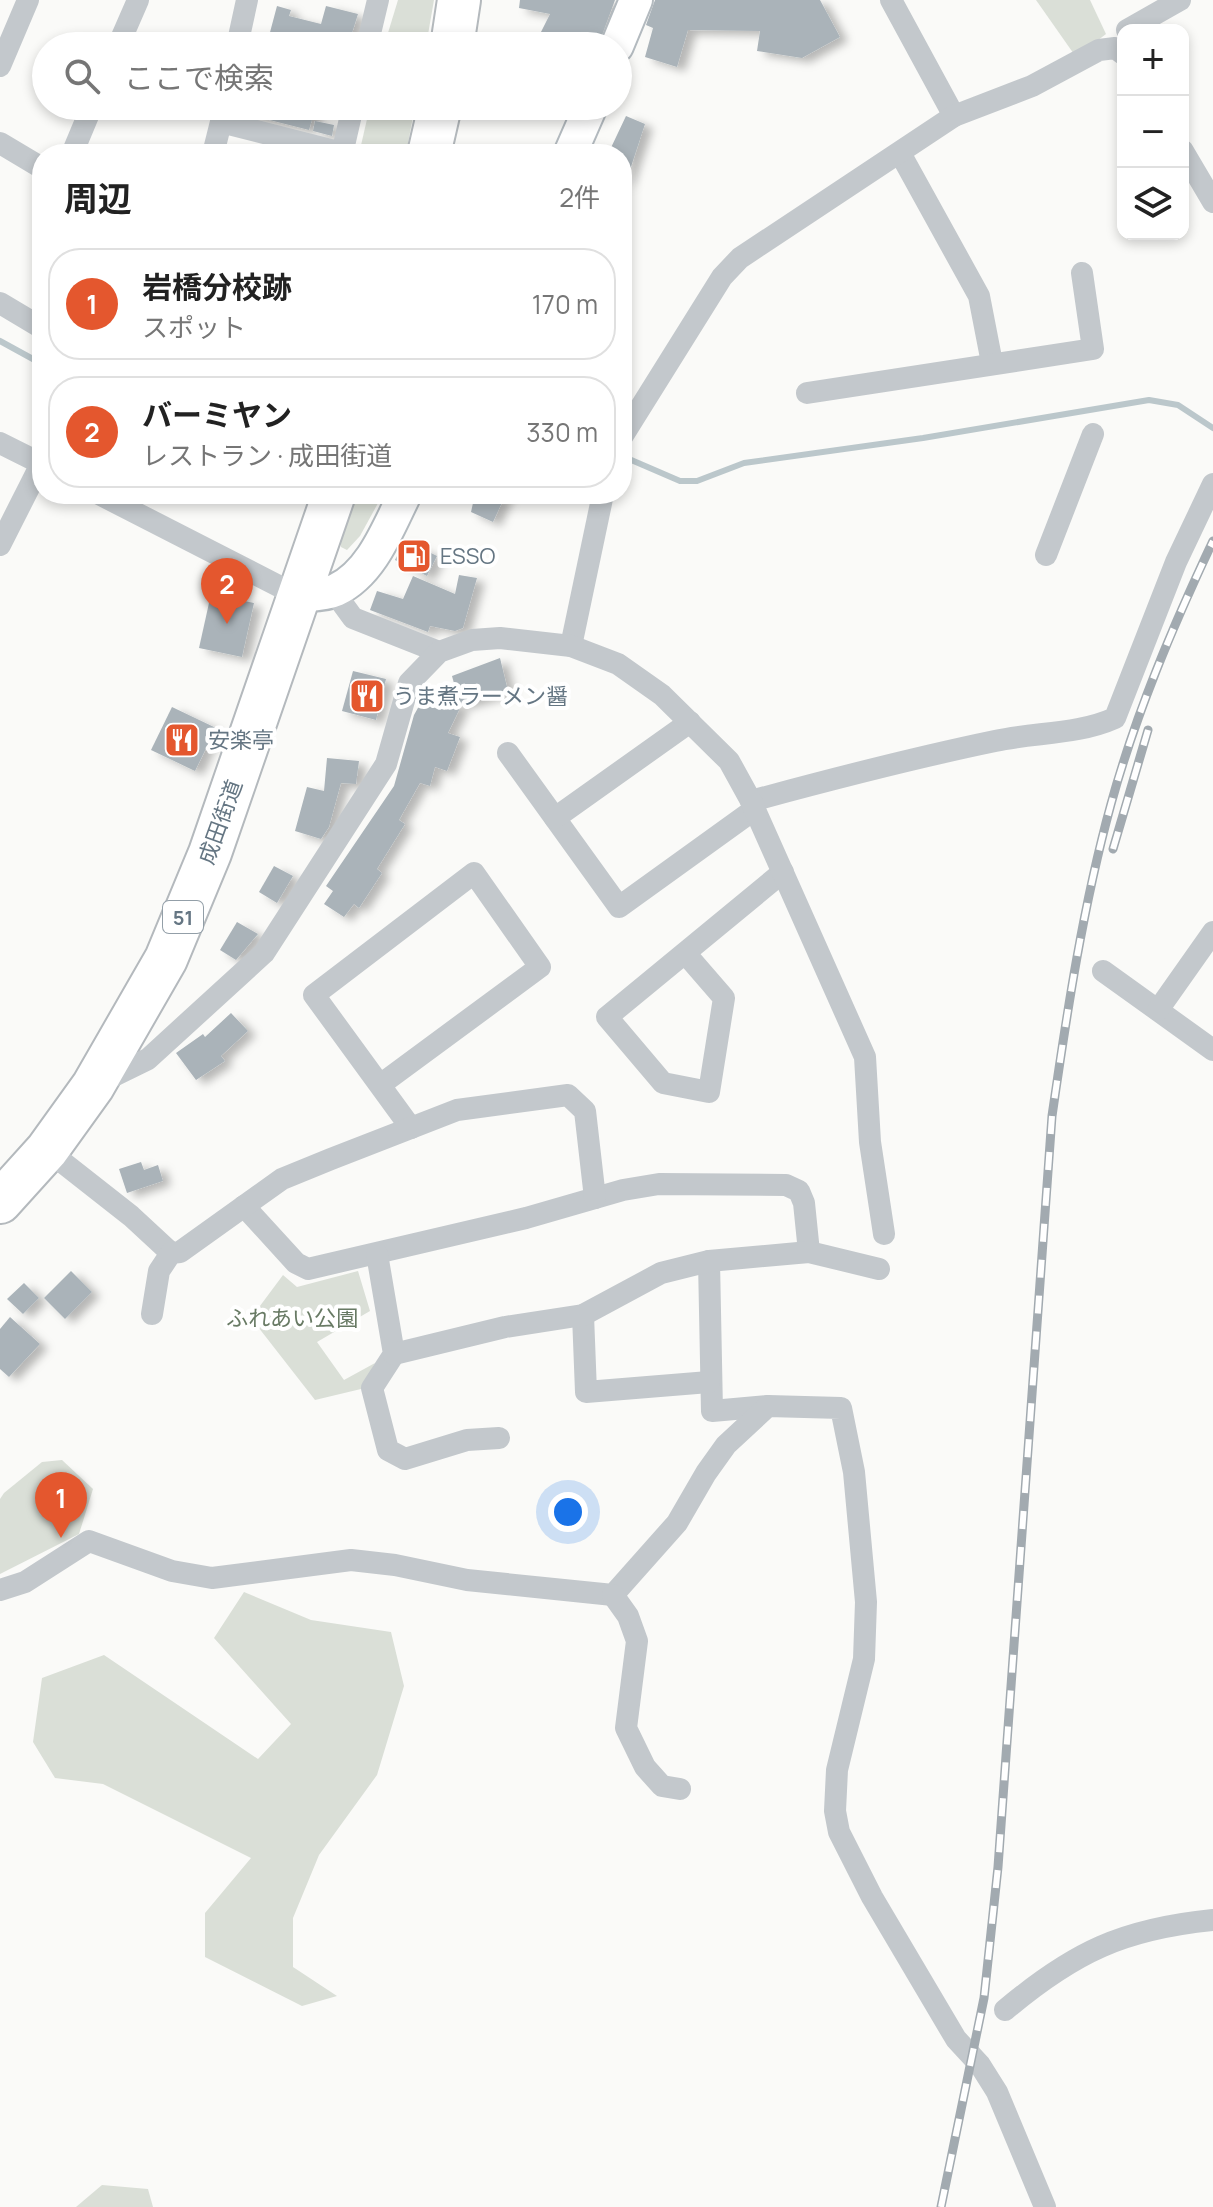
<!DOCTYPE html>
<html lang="ja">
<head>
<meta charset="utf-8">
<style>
	body { margin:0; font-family:Manrope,"Noto Sans JP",sans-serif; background:#f6f6f6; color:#222 }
	.controls { position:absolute; right:24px; top:24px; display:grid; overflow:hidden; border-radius:16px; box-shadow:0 4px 12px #0003 }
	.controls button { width:72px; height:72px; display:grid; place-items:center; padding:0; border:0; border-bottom:2px solid #e0e0e0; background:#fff; color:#222; font:40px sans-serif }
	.you { position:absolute; left:568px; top:1512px; width:28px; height:28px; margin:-20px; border:6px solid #fff; border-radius:50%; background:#1a73e8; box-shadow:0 0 0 12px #1a73e833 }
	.badge { display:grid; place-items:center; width:52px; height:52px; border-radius:50%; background:#e4572e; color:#fff; font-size:26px; font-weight:700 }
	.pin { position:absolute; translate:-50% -66px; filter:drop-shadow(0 2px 4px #0008) }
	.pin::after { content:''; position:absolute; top:42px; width:28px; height:24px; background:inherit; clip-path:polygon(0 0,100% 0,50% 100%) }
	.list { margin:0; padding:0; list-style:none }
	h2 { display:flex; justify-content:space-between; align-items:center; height:104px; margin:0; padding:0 32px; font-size:34px }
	h2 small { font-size:26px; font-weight:400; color:#767676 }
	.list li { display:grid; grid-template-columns:52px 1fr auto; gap:24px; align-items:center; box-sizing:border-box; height:112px; margin:0 16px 16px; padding:0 16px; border:2px solid #e0e0e0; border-radius:32px }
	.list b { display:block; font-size:30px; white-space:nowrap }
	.list p { margin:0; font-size:26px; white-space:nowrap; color:#767676 }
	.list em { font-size:26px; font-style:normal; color:#767676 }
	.icon { flex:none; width:44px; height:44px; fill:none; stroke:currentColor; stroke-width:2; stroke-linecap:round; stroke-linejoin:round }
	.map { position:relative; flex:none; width:1213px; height:2207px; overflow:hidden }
	.search { position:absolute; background:#fff; box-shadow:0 4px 12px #0003; left:32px; top:32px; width:600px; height:88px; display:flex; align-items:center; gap:20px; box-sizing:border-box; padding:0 28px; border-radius:44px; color:#767676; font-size:30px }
	.panel { position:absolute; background:#fff; box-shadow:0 4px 12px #0003; left:32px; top:144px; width:600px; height:360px; border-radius:32px }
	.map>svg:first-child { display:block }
	.green { fill:#dadfd7 }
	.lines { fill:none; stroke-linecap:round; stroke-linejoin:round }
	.stream { stroke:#bbc7cb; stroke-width:6 }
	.building { fill:#aab3b9; filter:url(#shadow) }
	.secondary-casing { stroke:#b3babf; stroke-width:36 }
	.highway-casing { stroke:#b4b9bd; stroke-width:46 }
	.street { stroke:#c3c8cc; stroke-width:22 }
	.secondary { stroke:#fff; stroke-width:32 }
	.highway { stroke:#fff; stroke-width:42 }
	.rail-casing { stroke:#a2aab0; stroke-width:9 }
	.rail { stroke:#fff; stroke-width:6; stroke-dasharray:18; stroke-linecap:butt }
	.labels { text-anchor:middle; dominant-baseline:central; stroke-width:8; stroke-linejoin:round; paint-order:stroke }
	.shield { fill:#fff; stroke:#939fa8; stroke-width:2 }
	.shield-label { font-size:20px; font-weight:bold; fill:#657683 }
	.poi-label { font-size:22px; fill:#657683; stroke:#fff; text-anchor:start }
	.street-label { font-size:22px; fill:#657683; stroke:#fff }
	.park-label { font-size:22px; fill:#687a64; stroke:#fff }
</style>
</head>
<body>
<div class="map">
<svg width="1213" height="2207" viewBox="0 0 1213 2207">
	<defs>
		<filter id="shadow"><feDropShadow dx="8" dy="4.5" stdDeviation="4" flood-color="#0004"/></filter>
	</defs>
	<rect width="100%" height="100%" fill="#fafaf8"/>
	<g class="green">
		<polygon points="398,0 434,0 426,46 384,46"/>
		<polygon points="1036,0 1090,0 1106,34 1076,57"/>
		<polygon points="370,106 415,106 406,154 359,154"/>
		<polygon points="356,494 383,494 360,536 347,550 341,547 340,539"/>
		<polygon points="358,1271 370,1311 317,1342 344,1380 375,1363 361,1389 315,1400 251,1318 283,1275 297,1287"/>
		<polygon points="62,1460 93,1489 79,1534 0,1574 0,1499 4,1493 42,1462"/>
		<polygon points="244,1592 311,1620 391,1632 404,1686 377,1775 319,1855 293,1918 293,1967 337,1996 302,2006 205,1957 205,1913 251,1858 103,1784 55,1778 33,1742 42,1678 104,1655 258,1759 291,1724 214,1638"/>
		<polygon points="102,2185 148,2189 153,2207 76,2207"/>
	</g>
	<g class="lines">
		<g class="stream">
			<polyline points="0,341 42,364"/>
			<polyline points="622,456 680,481 697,481 744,463 923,438 1149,400 1178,405 1213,428"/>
		</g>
	</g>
	<g class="building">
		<polygon points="520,0 615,0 598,46 534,46 550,14 519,8"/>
		<polygon points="655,0 820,0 840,37 802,58 757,51 760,31 688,30 677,67 645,57 653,28 646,25"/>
		<polygon points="277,6 291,10 289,16 321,24 326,6 358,14 348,46 312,46 269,36"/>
		<polygon points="239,106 271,106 294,111 295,106 316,106 309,130 238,112"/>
		<polygon points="626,116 645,124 625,185 622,154 608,154"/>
		<polygon points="315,121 334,125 332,136 313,131"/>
		<polygon points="475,494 506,494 493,522 471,512"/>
		<polygon points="405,540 437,556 427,576 395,560"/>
		<polygon points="459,575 477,578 463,628 455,631 430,626 428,632 370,610 377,591 403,599 413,576 455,594"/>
		<polygon points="211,594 254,603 242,657 199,648"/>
		<polygon points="500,658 508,691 460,705 452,676"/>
		<polygon points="353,671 386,679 376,720 342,711"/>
		<polygon points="428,690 461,706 448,733 460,737 454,753 447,771 435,767 430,786 420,783 399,820 405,824 377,869 382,873 359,908 354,904 344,917 324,904 333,891 326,886 394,786 414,715"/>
		<polygon points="172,707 216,728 195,771 151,750"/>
		<polygon points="327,758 359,761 356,784 341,783 329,827 321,839 295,831 307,787 324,791"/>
		<polygon points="274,866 293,876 277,903 259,892"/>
		<polygon points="237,922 258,934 236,960 220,950"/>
		<polygon points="231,1013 248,1031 221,1056 225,1061 196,1080 176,1053 203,1034 205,1037"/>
		<polygon points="141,1162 144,1170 158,1165 163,1181 127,1193 119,1169"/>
		<polygon points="71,1271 92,1292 65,1319 44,1298"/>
		<polygon points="24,1283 39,1298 23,1314 7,1299"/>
		<polygon points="10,1317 40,1344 9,1377 0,1369 0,1329"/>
	</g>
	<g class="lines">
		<defs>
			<g id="secondary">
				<polyline points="617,46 636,0"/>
				<polyline points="570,154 591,106"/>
				<path d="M 298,596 C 310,595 325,595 336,590 C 372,573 388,528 405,494"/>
			</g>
			<g id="highway">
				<polyline points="452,46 459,0"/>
				<polyline points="429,154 440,106"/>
				<polyline points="0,1202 47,1150 93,1086 166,959 210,853 334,494"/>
			</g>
		</defs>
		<use href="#secondary" class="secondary-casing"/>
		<use href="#highway" class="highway-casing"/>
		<g class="street">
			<polyline points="891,0 954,116"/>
			<polyline points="1127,30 1180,0"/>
			<polyline points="118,46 138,0"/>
			<polyline points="237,46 247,0"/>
			<polyline points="367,46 378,0"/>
			<polyline points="0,66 28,0"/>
			<polyline points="221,122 342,153"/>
			<polyline points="0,143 42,168"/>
			<polyline points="1183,151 1213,202"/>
			<polyline points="900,153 979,296 992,363"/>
			<polyline points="72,154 92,106"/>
			<polyline points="213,154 225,106"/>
			<polyline points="342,154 353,106"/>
			<polyline points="0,303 42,328"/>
			<polyline points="807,393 1093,349 1082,273"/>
			<polyline points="622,437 722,277 740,258 954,116 1032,86 1099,50 1115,48 1123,54"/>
			<polyline points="0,443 42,464"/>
			<polyline points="99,494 298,596"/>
			<polyline points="0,545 41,464"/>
			<polyline points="1046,555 1093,434"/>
			<polyline points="334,592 353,618 439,652"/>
			<polyline points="571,646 603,494"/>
			<polyline points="508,753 619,907 755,809"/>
			<path d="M 751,801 C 832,779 913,758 995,741 C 1035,732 1077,735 1115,718 L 1176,562 L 1213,484"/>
			<polyline points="555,818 690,722"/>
			<polyline points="685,953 724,998 709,1092 663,1083 607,1017 783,872"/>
			<polyline points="1103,971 1213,1050"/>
			<polyline points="1158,1010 1213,932"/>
			<polyline points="101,1082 148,1059 264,953 386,764 409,683 439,652 472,640 500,638 571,646 618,664 662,695 729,761 751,801 865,1057 870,1142 884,1234"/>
			<polyline points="380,1085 540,967 474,873 314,995 411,1128"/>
			<polyline points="47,1150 131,1216 171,1253"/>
			<polyline points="244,1206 296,1263 308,1269 526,1218 623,1190 659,1184 786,1185 799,1191 804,1203 809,1252"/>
			<polyline points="377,1254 394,1354 372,1388 388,1450 405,1459 467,1440 499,1438"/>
			<polyline points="709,1261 712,1411 768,1406"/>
			<polyline points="152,1314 159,1271 171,1253 180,1252 282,1179 331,1159 457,1110 568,1095 585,1111 595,1198"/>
			<polyline points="583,1315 586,1392 709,1382"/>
			<polyline points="394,1354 505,1327 583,1315 661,1273 709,1261 809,1252 879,1269"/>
			<polyline points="0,1590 25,1582 89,1541 172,1571 212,1578 351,1560 395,1565 467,1580 613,1595 677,1523 706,1473 726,1445 768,1406 841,1408 854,1472 866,1602 864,1659 837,1770 835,1811 839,1832 872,1897 956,2039 980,2065 997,2092 1045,2207"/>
			<polyline points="613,1595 628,1616 637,1641 626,1728 645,1767 662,1786 680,1789"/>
			<path d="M 1005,2010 C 1074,1952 1123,1929 1213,1920"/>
		</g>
		<use href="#secondary" class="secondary"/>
		<use href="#highway" class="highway"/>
		<defs>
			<g id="rail">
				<polyline points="1113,849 1148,730"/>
				<path d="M 941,2207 L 984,1998 L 998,1867 L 1052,1116 C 1067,1012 1083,906 1111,804 C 1136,713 1173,626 1213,541"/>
			</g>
		</defs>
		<use href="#rail" class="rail-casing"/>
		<use href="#rail" class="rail"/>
	</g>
	<defs>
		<symbol id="fuel-square" viewBox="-11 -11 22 22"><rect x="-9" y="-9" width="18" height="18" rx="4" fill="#e4572e" stroke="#fff"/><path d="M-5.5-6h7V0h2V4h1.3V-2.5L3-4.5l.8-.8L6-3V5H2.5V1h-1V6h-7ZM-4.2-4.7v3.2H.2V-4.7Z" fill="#fff"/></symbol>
		<symbol id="restaurant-square" viewBox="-11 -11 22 22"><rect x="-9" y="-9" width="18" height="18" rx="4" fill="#e4572e" stroke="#fff"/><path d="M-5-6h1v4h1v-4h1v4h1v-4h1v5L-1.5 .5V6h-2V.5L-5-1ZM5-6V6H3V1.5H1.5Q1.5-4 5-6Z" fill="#fff"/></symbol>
	</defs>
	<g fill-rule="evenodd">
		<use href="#fuel-square" x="394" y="536" width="40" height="40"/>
		<use href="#restaurant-square" x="347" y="676" width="40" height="40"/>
		<use href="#restaurant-square" x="162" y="720" width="40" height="40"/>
	</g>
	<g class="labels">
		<rect class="shield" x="163" y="901" width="40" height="32" rx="6"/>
		<g class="shield-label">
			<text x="183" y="917">51</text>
		</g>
		<g class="poi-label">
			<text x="440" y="556">ESSO</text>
			<text x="393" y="696">うま煮ラーメン醤</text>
			<text x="208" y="740">安楽亭</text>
		</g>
		<g class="street-label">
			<text transform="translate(220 822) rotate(-70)">成田街道</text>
		</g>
		<g class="park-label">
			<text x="292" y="1318">ふれあい公園</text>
		</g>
	</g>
</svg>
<div class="controls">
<button>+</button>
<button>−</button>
<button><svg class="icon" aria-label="layers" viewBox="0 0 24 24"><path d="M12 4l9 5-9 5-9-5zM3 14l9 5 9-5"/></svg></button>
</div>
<div class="you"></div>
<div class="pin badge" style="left:61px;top:1538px">1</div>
<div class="pin badge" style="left:227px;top:624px">2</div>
<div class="search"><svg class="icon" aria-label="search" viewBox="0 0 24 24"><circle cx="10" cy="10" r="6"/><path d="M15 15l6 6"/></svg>ここで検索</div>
<section class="panel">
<h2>周辺<small>2件</small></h2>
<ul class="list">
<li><span class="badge">1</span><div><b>岩橋分校跡</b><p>スポット</p></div><em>170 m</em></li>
<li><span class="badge">2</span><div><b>バーミヤン</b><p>レストラン · 成田街道</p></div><em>330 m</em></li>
</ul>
</section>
</div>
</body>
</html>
